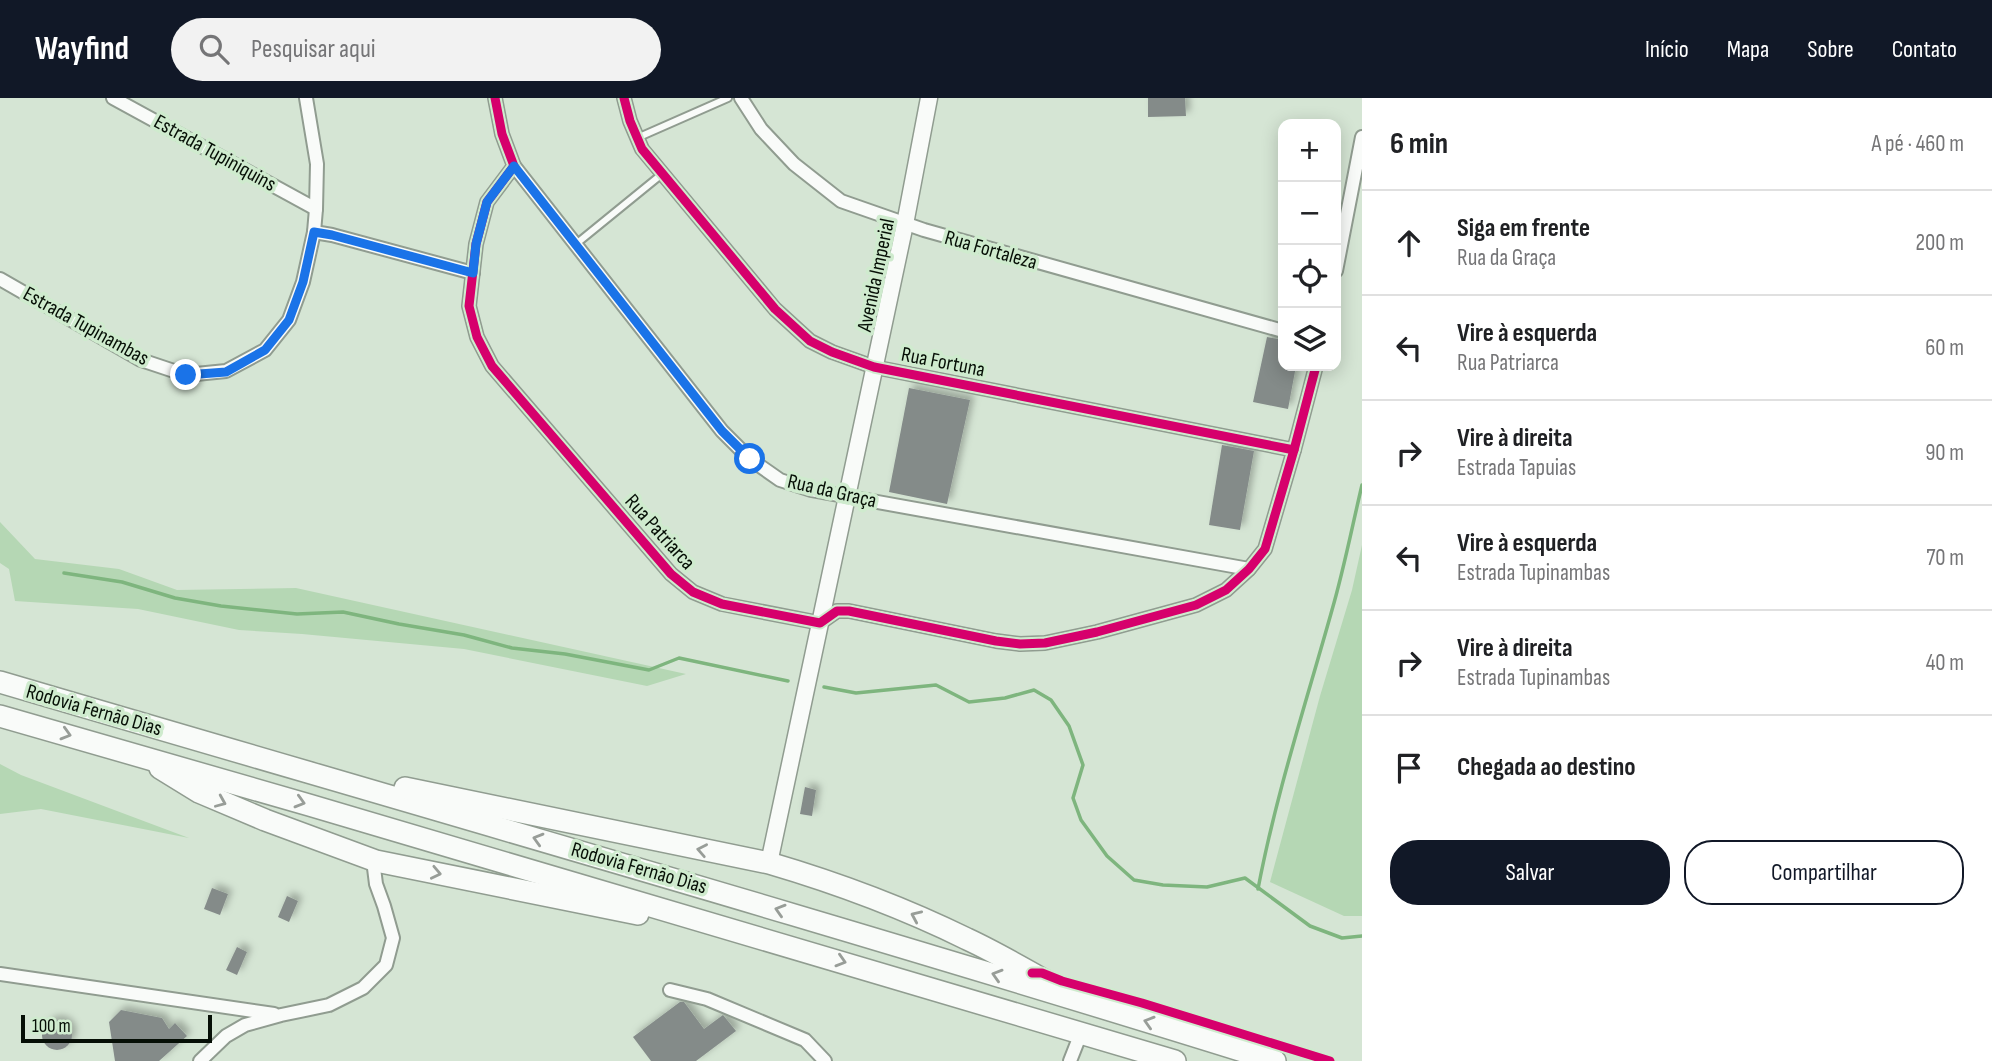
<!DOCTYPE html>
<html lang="pt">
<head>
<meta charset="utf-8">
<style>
	body { margin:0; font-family:"Sofia Sans Condensed",sans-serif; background:#f2f2f2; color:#202124 }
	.controls { position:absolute; right:21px; top:21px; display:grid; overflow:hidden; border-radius:14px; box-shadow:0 4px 18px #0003 }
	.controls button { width:63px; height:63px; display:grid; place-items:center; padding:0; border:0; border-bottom:2px solid #e0e0e0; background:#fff; color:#202124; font:35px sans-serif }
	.scale { position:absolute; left:21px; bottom:18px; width:191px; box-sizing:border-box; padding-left:7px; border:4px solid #060f06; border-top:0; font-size:19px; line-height:24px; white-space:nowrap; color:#060f06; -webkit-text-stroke:5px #cfebce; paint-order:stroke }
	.stop { position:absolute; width:21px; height:21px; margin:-16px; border:5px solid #1a73e8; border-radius:50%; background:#fff }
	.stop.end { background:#1a73e8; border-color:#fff; box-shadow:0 2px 7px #0008 }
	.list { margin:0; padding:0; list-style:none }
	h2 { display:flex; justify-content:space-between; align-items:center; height:91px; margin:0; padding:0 28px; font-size:30px }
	h2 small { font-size:23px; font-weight:400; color:#757577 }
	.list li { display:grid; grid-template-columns:46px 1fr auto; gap:21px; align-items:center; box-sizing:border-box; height:105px; padding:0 28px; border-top:2px solid #e0e0e0 }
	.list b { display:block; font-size:26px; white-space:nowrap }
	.list p { margin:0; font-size:23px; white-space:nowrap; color:#757577 }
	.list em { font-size:23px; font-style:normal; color:#757577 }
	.actions { display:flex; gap:14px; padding:21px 28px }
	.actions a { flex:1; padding:16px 0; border:2px solid #111827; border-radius:28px; text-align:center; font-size:24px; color:#111827 }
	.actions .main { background:#111827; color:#fff }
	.icon { flex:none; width:38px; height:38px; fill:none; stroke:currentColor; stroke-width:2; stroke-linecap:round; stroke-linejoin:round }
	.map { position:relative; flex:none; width:1362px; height:963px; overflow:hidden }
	header { display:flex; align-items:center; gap:42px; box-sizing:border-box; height:98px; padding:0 35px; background:#111827; color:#fff }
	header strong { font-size:33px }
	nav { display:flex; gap:38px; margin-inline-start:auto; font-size:24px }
	.search { width:490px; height:63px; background:#f2f2f2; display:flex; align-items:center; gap:18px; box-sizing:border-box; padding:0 24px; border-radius:38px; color:#757577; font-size:26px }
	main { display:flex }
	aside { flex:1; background:#fff }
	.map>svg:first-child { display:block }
	.green { fill:#b5d7b4 }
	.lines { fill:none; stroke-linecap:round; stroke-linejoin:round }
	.stream { stroke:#7eb57e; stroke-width:3.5 }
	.building { fill:#848b89; filter:url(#shadow) }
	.lane-casing { stroke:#909c90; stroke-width:10 }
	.street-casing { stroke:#909c90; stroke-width:16 }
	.secondary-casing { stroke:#909c90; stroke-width:19 }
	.highway-casing { stroke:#909c90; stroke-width:24 }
	.lane { stroke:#f9fbf9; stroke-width:6 }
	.street { stroke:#f9fbf9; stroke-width:12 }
	.secondary { stroke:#f9fbf9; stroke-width:16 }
	.highway { stroke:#f9fbf9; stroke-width:21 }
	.cycleway-casing { stroke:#cfebce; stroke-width:13 }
	.cycleway { stroke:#d6006c; stroke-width:9 }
	.oneway { stroke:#989d98 }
	.route { stroke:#1a73e8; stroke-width:9 }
	.labels { text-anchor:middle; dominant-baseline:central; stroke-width:7; stroke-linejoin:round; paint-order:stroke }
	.street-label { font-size:21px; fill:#060f06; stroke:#cfebce }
</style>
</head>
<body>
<header>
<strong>Wayfind</strong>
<div class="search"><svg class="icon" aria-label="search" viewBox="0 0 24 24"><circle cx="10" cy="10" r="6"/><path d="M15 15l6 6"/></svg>Pesquisar aqui</div>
<nav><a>Início</a><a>Mapa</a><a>Sobre</a><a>Contato</a></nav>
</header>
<main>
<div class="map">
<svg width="1362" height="963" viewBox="0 0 1362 963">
	<defs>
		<filter id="shadow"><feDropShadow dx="4.5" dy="-4.5" stdDeviation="3.5" flood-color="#0004"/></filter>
	</defs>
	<rect width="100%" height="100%" fill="#d5e5d4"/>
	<g class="green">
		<polygon points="0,424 35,461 119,471 177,492 296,490 686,576 647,588 464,551 302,536 239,532 138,511 15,503 9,471 0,465"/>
		<polygon points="1362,447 1362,818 1344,818 1270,784 1320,598 1352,492"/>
		<polygon points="0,666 21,677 189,740 41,711 0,716"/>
	</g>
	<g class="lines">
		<g class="stream">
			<polyline points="64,475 122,484 175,500 221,508 297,516 343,514 399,526 464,537 512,550 565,556 649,572 679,560 788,583"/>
			<polyline points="824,589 856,595 936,587 969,604 1005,600 1034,592 1051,602 1069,628 1083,667 1073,700 1081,722 1107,758 1134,782 1163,787 1207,789 1245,780 1310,828 1342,840 1362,838"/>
			<path d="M 1258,791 C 1276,696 1306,605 1332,512 C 1344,471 1352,429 1362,387"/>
		</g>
	</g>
	<g class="building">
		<polygon points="1148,0 1185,0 1186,18 1148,19"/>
		<polygon points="1267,239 1283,242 1283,268 1296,268 1288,311 1253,304"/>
		<polygon points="909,290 970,302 947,406 889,394"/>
		<polygon points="1222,347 1254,353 1240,432 1209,427"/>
		<polygon points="805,689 816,692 812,718 800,716"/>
		<polygon points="212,790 228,796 220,817 204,811"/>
		<polygon points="287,798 298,803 289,824 278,819"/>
		<polygon points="237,849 247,854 237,877 226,872"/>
		<polygon points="680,904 684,904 704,931 723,917 736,933 696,963 651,963 633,939"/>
		<polygon points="121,912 162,920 169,931 175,925 187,938 159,963 115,963 109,924"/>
		<circle cx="57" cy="937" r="15"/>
	</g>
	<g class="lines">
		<defs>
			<g id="lane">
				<polyline points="637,40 728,0"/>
				<polyline points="576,146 662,76"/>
			</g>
			<g id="street">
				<polyline points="113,0 316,111"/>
				<polyline points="495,0 502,36 514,68 487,104 476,146 469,208 477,239 492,268 671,476 693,494 722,506 820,525 837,513 849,513 996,543 1020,546 1045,545 1097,534 1196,507 1226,492 1249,471 1265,451 1294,352 1316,268"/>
				<polyline points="624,0 630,23 642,51 775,211 810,243 832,254 874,269 1294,352"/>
				<polyline points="741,0 761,31 794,66 841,103 924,132 1283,233"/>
				<polyline points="514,68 722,333 750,361 780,382 811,392 1249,471"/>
				<polyline points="314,134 332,137 473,175"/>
				<polyline points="1336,173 1362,39"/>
				<polyline points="0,181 141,262 186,277 226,273 265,252 289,222 303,184 314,134 316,111 317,66 306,0"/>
				<polyline points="0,876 274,916"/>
				<polyline points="670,892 707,901 805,942 825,963"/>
				<polyline points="200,963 226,938 245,927 281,917 329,907 363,890 386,867 393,840 384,808 376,786 374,770 376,763"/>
				<polyline points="1070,963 1081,935"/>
			</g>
			<polyline id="secondary" points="769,765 905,126 929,0"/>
			<g id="highway">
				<path d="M 0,584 C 425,709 852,831 1275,963"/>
				<polyline points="0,618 309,707 1175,963"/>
				<polyline points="160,670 199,694 265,722 376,763 638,816"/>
				<path d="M 405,690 L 769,765 C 837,785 904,810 967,841 C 993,853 1019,868 1044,882"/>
			</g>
		</defs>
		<use href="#lane" class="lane-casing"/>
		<use href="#street" class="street-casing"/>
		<use href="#secondary" class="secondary-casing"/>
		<use href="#highway" class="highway-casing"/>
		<use href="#lane" class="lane"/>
		<use href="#street" class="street"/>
		<use href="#secondary" class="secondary"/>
		<use href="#highway" class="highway"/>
		<defs>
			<g id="cycleway">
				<polyline points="495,0 502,36 514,68 487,104 476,146 469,208 477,239 492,268 671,476 693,494 722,506 820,525 837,513 849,513 996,543 1020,546 1045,545 1097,534 1196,507 1226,492 1249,471 1265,451 1294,352 1316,268"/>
				<polyline points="624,0 630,23 642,51 775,211 810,243 832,254 874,269 1294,352"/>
				<polyline points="1032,875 1042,875 1062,883 1142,905 1330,963"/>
			</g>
		</defs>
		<use href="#cycleway" class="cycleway-casing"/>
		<use href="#cycleway" class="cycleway"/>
	</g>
	<defs><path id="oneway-chevron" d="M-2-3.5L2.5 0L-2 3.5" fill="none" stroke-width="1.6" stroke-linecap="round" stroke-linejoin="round" transform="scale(1.75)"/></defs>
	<g class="oneway">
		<use href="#oneway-chevron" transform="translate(66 636) rotate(16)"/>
		<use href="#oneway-chevron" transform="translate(221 704) rotate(23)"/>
		<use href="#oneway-chevron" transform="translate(300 704) rotate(16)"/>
		<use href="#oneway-chevron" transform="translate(538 741) rotate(-164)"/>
		<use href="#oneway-chevron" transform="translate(702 752) rotate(-169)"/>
		<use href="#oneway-chevron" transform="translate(436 775) rotate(12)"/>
		<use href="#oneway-chevron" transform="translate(780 812) rotate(-163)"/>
		<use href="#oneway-chevron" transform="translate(916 818) rotate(-156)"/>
		<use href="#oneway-chevron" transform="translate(841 863) rotate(17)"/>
		<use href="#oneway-chevron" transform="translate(997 877) rotate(-163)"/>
		<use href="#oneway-chevron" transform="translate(1149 924) rotate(-163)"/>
	</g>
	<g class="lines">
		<polyline class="route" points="186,277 226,274 265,252 289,222 303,184 314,134 332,137 473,175 476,146 487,104 514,68 722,333 750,361"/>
	</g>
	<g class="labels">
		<g class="street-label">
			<text transform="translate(215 55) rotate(29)">Estrada Tupiniquins</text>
			<text transform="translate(991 152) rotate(16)">Rua Fortaleza</text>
			<text transform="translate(876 177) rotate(-78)">Avenida Imperial</text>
			<text transform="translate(86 228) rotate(29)">Estrada Tupinambas</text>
			<text transform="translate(943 264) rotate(11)">Rua Fortuna</text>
			<text transform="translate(832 393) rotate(13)">Rua da Graça</text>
			<text transform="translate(660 434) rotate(48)">Rua Patriarca</text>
			<text transform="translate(94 612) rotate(16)">Rodovia Fernão Dias</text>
			<text transform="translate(639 770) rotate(16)">Rodovia Fernão Dias</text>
		</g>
	</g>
</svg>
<div class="controls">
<button>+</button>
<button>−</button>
<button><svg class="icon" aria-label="locate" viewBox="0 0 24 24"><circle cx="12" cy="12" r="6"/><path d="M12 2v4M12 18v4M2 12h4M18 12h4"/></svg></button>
<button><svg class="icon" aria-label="layers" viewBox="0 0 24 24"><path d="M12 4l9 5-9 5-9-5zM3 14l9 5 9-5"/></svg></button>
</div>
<div class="scale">100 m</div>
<div class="stop" style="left:750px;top:361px"></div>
<div class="stop end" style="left:186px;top:277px"></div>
</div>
<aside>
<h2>6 min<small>A pé · 460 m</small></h2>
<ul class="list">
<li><svg class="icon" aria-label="ahead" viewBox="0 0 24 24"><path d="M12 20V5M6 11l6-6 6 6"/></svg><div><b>Siga em frente</b><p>Rua da Graça</p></div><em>200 m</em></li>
<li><svg class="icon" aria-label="left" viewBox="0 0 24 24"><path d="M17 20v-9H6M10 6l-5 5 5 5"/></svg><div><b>Vire à esquerda</b><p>Rua Patriarca</p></div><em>60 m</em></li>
<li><svg class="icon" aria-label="right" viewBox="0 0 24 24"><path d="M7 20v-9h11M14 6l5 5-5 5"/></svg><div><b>Vire à direita</b><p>Estrada Tapuias</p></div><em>90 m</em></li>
<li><svg class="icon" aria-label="left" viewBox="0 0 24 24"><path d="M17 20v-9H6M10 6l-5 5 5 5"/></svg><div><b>Vire à esquerda</b><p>Estrada Tupinambas</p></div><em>70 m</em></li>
<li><svg class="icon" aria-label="right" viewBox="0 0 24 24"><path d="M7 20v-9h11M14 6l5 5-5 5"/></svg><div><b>Vire à direita</b><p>Estrada Tupinambas</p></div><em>40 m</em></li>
<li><svg class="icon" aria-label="arrive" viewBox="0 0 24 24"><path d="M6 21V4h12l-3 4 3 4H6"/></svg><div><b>Chegada ao destino</b></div></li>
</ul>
<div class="actions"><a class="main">Salvar</a><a>Compartilhar</a></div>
</aside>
</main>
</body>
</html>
